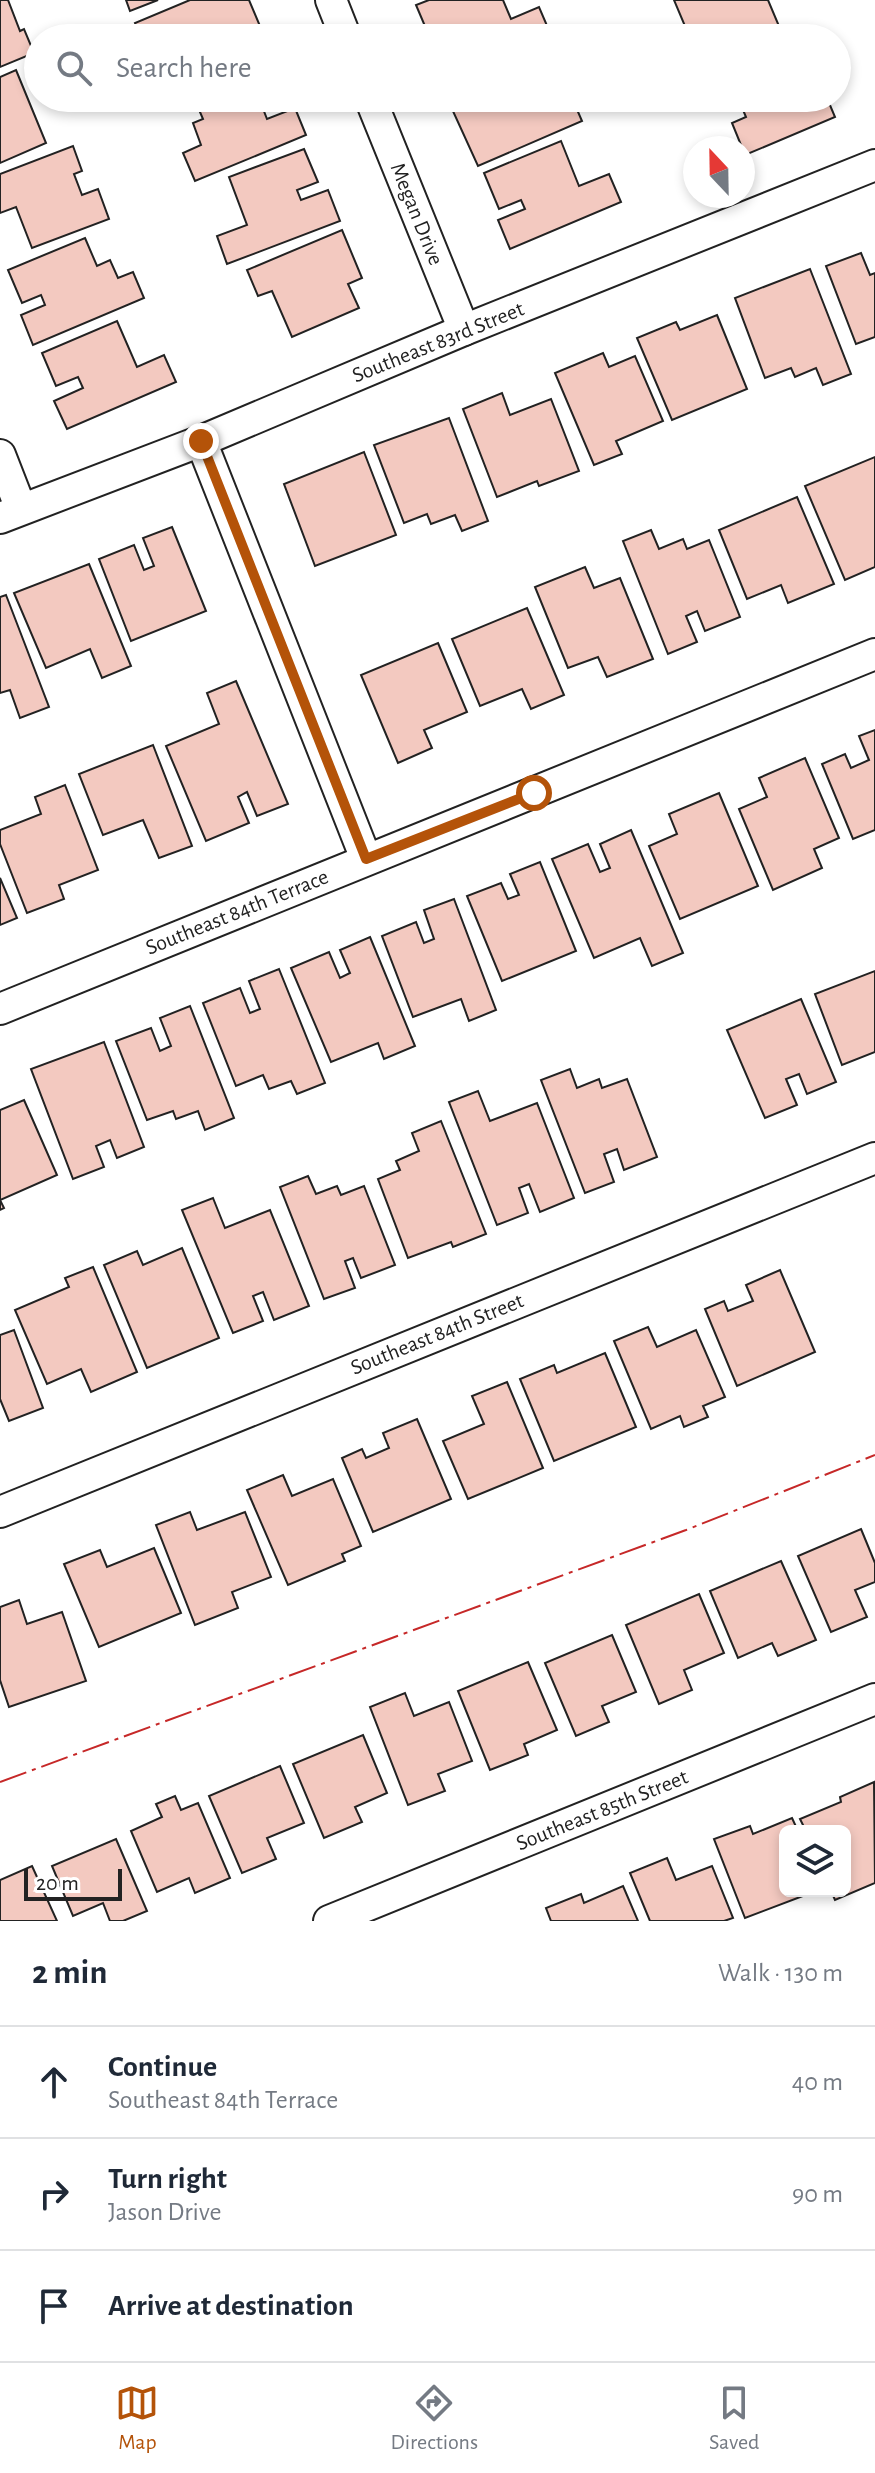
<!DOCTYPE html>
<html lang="en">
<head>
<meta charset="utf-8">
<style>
	body { margin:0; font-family:"Alegreya Sans",sans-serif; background:#f2f2f3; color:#1f2937 }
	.controls { position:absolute; right:24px; bottom:24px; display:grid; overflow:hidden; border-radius:12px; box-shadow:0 4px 12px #0003 }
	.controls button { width:72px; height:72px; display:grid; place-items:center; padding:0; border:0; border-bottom:2px solid #e0e1e3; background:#fff; color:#1f2937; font:40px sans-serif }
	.compass { position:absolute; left:683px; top:136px; width:72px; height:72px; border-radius:50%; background:#fff; box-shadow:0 4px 12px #0003; rotate:338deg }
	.scale { position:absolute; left:24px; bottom:20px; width:98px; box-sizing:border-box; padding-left:8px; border:4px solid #222; border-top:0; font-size:22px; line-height:28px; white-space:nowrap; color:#222; -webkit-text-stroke:6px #fff; paint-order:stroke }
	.stop { position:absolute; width:24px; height:24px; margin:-18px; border:6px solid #b45309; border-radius:50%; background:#fff }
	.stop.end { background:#b45309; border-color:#fff; box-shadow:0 2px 8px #0008 }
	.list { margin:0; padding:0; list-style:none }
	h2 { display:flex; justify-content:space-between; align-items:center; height:104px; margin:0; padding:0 32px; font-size:34px }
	h2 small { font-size:26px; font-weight:400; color:#747a83 }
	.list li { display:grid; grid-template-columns:52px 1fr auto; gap:24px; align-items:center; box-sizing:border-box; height:112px; padding:0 32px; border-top:2px solid #e0e1e3 }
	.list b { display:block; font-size:30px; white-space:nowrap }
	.list p { margin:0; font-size:26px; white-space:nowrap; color:#747a83 }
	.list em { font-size:26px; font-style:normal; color:#747a83 }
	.icon { flex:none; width:44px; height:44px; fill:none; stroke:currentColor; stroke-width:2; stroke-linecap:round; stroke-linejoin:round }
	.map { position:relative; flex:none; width:875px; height:1921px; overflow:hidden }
	.search { position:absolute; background:#fff; box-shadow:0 4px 12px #0003; left:24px; right:24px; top:24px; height:88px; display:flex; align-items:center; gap:20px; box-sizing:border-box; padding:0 28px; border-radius:44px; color:#747a83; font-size:30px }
	.sheet { height:440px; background:#fff }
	nav { display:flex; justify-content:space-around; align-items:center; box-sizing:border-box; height:112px; border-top:2px solid #e0e1e3; background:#fff; font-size:22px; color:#747a83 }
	nav a { display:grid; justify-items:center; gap:4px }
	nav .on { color:#b45309 }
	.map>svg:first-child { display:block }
	.building { fill:#f3c9c0; stroke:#222; stroke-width:2 }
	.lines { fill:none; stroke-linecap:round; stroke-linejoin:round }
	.street-casing { stroke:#222; stroke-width:34 }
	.street { stroke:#fff; stroke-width:30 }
	.power { stroke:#c62828; stroke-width:2; stroke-dasharray:28 6 4 6; stroke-linecap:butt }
	.route { stroke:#b45309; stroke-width:10 }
	.labels { text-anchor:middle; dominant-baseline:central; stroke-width:6; stroke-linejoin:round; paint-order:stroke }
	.street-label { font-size:22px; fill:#222; stroke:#fff }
</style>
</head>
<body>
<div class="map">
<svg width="875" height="1921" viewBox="0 0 875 1921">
	<rect width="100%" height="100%" fill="#fff"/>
	<g class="building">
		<polygon points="0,0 8,0 20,31 24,29 34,53 0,67"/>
		<polygon points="126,0 158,0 130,11"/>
		<polygon points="190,0 249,0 265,38 141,38 135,23"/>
		<polygon points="429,0 503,0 511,19 539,7 551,35 543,38 430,38 416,5"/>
		<polygon points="674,0 768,0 784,38 690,38"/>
		<polygon points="16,70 46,143 0,163 0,77"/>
		<polygon points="194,98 282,98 262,106 267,119 295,108 306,135 195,181 183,153 201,145 193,123 203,119"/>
		<polygon points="447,98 572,98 582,121 478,166"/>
		<polygon points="738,98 827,98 835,117 745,155 732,123 746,117"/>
		<polygon points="561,141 579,186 609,174 621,202 510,249 498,220 525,209 521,200 499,209 484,173"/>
		<polygon points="73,146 82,171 74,174 82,195 98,189 109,219 32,248 16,207 0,213 0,174"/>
		<polygon points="304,149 318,182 297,190 301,200 328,190 340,221 227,264 217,236 247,225 229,177"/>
		<polygon points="342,230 362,278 348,284 359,308 292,337 272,291 258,296 247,270"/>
		<polygon points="85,238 97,266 110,260 118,278 133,272 144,298 33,345 21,315 45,305 41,295 22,303 8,270"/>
		<polygon points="861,253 870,275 875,273 875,337 856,344 826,266"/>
		<polygon points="810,269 851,374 823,385 816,368 795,377 791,368 765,378 735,298"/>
		<polygon points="717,315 747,389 672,420 637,338 676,322 680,330"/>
		<polygon points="117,321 137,367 164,355 176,382 67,429 54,401 83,388 78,377 56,386 42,353"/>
		<polygon points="603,353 609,367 635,356 663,421 616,441 622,454 594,465 555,373"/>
		<polygon points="502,393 510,415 551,399 579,471 539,486 537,481 497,497 463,409"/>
		<polygon points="449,418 488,521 462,531 455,515 431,524 427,514 404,523 374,445"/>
		<polygon points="364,452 396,535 315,566 284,484"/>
		<polygon points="875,457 875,567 845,580 805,486"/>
		<polygon points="797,497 834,584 788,603 781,585 747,599 719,530"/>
		<polygon points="172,527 206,611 131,641 99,559 134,545 144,570 154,566 143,538"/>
		<polygon points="651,530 659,549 683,539 687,549 709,540 740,617 705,631 697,611 686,616 697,642 668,654 623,541"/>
		<polygon points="89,564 131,666 102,678 90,649 46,668 14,593"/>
		<polygon points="585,567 594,588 620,578 653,659 607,677 598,657 568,668 535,587"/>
		<polygon points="6,595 49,707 20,718 10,690 0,693 0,597"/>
		<polygon points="527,608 564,695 531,709 522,689 480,706 452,639"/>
		<polygon points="438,643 467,712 424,730 432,748 398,763 361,675"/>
		<polygon points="236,681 288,804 257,816 247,792 238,797 249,823 206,841 166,746 219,724 207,693"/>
		<polygon points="875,730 875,830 853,839 822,764 845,754 851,768 869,760 859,736"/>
		<polygon points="153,745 192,846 159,858 143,820 103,835 79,774"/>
		<polygon points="805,758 839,838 814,849 822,868 773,890 739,809 767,797 759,778"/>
		<polygon points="65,785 98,870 59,885 64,899 27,913 0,844 0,830 41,814 35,797"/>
		<polygon points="719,793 758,886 680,919 649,846 677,834 669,814"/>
		<polygon points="631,830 683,953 652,966 640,938 594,958 552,859 588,844 600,872 610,868 600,844"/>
		<polygon points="540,862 576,951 502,981 467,896 501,883 508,899 519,895 510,874"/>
		<polygon points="0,878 17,918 0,925"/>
		<polygon points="454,899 496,1010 469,1021 461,999 413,1017 382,936 416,922 424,943 434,939 424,910"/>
		<polygon points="370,937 415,1046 384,1059 378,1043 331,1062 291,968 329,952 340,978 350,973 340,950"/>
		<polygon points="279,969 325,1083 297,1094 291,1081 269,1089 263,1075 236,1086 203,1003 240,988 250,1013 260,1009 249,981"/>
		<polygon points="875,971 875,1052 842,1065 815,994"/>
		<polygon points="801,999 836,1082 807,1094 799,1074 786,1079 797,1105 765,1118 727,1030"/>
		<polygon points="190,1006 234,1118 205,1130 198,1111 176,1119 173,1111 147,1120 116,1041 151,1028 160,1051 171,1046 160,1018"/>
		<polygon points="104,1042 144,1147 117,1158 110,1140 96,1146 104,1167 73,1179 31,1069"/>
		<polygon points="570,1069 577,1088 599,1079 602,1088 627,1079 657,1157 624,1170 617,1149 604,1154 614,1182 585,1193 541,1080"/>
		<polygon points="478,1091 490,1121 537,1103 574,1198 540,1212 529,1184 519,1188 528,1213 497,1225 449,1102"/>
		<polygon points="24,1100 57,1175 0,1200 4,1208 0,1210 0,1110"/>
		<polygon points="441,1121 486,1234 453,1247 451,1242 408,1258 378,1179 400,1170 396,1161 419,1151 412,1133"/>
		<polygon points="308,1176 316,1194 337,1186 341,1195 364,1186 395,1265 361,1278 353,1258 345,1261 355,1288 324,1299 280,1187"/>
		<polygon points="213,1198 225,1228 270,1210 309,1306 274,1320 263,1292 253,1296 263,1321 233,1333 182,1210"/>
		<polygon points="182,1248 219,1338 147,1368 104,1265 137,1251 143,1265"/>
		<polygon points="93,1267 137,1372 91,1392 81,1369 47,1384 15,1310 69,1287 65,1278"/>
		<polygon points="780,1270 815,1352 737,1386 705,1309 724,1301 728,1311 753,1301 746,1285"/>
		<polygon points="648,1327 657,1347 696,1330 725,1397 703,1406 708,1417 684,1427 680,1416 651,1429 614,1341"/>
		<polygon points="14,1330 43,1408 9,1421 0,1399 0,1335"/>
		<polygon points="605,1353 636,1427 554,1461 520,1379 554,1365 557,1373"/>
		<polygon points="507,1382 543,1468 468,1499 443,1441 484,1424 472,1396"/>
		<polygon points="417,1419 451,1499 373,1532 342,1458 362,1449 366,1458 389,1448 383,1433"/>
		<polygon points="283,1475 292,1496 333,1479 361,1546 342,1554 345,1561 288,1585 247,1490"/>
		<polygon points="190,1512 197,1530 245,1512 271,1577 232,1592 238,1608 195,1625 156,1525"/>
		<polygon points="861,1529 875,1563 875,1582 855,1590 867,1617 831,1632 798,1556"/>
		<polygon points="154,1548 181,1613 99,1647 64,1564 100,1550 107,1567"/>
		<polygon points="781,1561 816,1640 778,1656 772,1643 738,1658 710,1591"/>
		<polygon points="699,1594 724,1653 684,1670 692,1690 659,1704 626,1625"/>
		<polygon points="19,1600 27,1624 62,1612 86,1681 9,1707 0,1680 0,1607"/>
		<polygon points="612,1635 636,1692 602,1706 609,1722 576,1736 545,1663"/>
		<polygon points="528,1662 557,1730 524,1744 528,1755 490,1770 458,1691"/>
		<polygon points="405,1693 414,1716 449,1702 472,1761 438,1774 445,1791 408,1805 370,1707"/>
		<polygon points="363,1735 387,1793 355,1807 362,1822 324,1838 293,1764"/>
		<polygon points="280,1766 304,1823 267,1838 276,1859 242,1873 209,1796"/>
		<polygon points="874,1782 875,1883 835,1900 831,1891 845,1891 845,1831 806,1831 800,1819 841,1802 840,1797"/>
		<polygon points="175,1796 181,1810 198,1803 230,1878 195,1893 189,1878 157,1892 131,1831 162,1817 156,1804"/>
		<polygon points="792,1818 798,1831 785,1831 785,1891 816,1891 745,1918 714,1839 750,1826 753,1834"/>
		<polygon points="116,1839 147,1911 123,1921 110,1921 103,1903 73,1916 52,1866"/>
		<polygon points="667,1858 676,1880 712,1866 733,1918 724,1921 650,1921 630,1873"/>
		<polygon points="32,1866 57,1921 0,1921 0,1880"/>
		<polygon points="623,1886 638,1921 551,1921 546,1908 581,1894 584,1903"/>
	</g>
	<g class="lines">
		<defs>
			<g id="street">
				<polyline points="331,0 346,38"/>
				<polyline points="370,98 464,330"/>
				<polyline points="201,441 366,859"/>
				<polyline points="0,455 21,509"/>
				<polyline points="0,518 201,441 464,330 875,165"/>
				<polyline points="0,1009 875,654"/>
				<polyline points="0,1512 875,1158"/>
				<polyline points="329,1921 875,1699"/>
			</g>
		</defs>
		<use href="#street" class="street-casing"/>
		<use href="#street" class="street"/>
		<polyline class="power" points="0,1782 686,1530 875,1455"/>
	</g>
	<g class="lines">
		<polyline class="route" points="201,441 366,859 534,793"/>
	</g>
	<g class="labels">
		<g class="street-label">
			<text transform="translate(417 214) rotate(68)">Megan Drive</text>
			<text transform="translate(438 342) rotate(-22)">Southeast 83rd Street</text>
			<text transform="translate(237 912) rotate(-22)">Southeast 84th Terrace</text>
			<text transform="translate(437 1334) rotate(-22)">Southeast 84th Street</text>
			<text transform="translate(602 1810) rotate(-22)">Southeast 85th Street</text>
		</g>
	</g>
</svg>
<div class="controls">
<button><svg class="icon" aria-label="layers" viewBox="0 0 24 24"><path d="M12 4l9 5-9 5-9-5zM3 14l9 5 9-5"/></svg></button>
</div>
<svg class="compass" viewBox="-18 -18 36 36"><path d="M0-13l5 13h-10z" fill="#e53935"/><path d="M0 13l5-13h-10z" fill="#747a83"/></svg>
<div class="scale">20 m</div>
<div class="stop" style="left:534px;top:793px"></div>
<div class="stop end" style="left:201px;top:441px"></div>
<div class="search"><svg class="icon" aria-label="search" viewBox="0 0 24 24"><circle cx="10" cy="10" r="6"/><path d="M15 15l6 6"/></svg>Search here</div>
</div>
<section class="sheet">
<h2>2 min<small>Walk · 130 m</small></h2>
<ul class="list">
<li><svg class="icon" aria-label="ahead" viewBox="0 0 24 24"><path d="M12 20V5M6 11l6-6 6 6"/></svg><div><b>Continue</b><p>Southeast 84th Terrace</p></div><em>40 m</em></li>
<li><svg class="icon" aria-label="right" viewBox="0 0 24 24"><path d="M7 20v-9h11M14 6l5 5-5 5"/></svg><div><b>Turn right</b><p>Jason Drive</p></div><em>90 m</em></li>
<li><svg class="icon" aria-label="arrive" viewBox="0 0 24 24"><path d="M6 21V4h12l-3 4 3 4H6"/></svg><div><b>Arrive at destination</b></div></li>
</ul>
</section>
<nav>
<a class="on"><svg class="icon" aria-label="map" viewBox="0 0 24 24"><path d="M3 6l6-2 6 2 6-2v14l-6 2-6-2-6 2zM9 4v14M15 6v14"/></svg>Map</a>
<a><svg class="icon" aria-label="directions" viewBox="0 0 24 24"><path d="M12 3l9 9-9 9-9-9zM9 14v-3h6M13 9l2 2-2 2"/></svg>Directions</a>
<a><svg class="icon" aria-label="saved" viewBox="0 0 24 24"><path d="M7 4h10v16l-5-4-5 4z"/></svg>Saved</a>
</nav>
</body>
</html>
